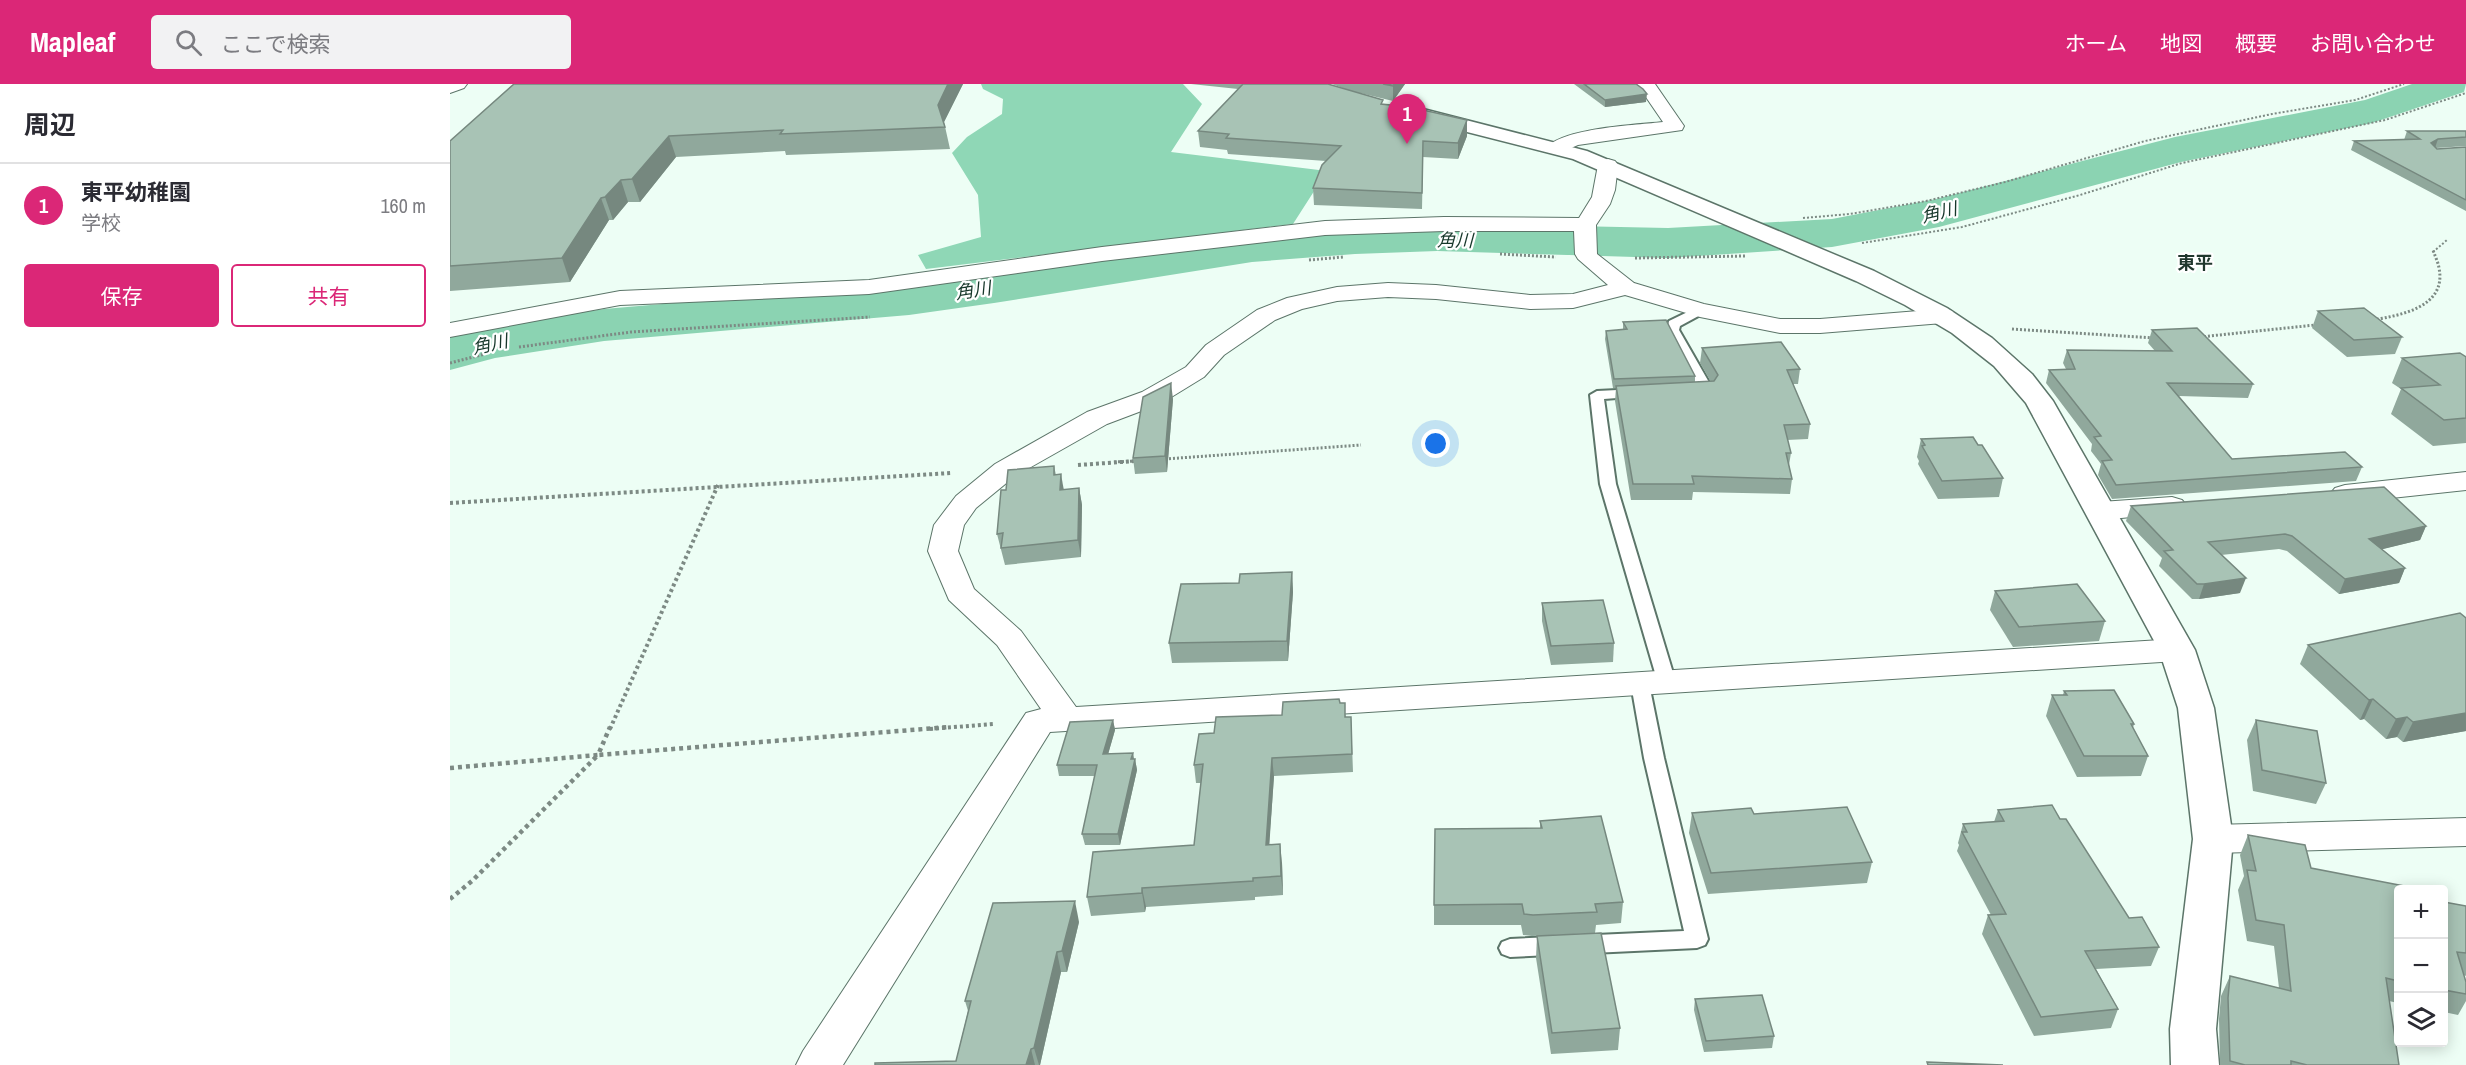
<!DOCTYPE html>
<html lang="ja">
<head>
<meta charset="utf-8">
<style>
	body { margin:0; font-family:"Archivo Narrow","Noto Sans JP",sans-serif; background:#f2f2f3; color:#2b2b33 }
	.controls { position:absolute; right:18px; bottom:18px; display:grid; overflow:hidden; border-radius:6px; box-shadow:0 3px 15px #0003 }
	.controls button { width:54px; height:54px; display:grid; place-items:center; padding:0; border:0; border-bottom:2px solid #e1e1e2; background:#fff; color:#2b2b33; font:30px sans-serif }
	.you { position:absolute; left:986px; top:360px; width:21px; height:21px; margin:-15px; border:4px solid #fff; border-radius:50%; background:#1a73e8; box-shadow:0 0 0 9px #1a73e833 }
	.badge { display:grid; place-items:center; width:39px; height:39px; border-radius:50%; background:#db2777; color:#fff; font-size:20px; font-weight:700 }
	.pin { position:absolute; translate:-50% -50px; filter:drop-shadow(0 2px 3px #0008) }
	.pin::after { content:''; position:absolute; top:32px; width:21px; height:18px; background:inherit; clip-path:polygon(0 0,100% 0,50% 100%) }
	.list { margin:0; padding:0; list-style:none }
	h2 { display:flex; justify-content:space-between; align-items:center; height:78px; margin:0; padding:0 24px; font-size:26px }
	h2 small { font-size:20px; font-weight:400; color:#7c7c81 }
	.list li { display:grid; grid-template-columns:39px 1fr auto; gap:18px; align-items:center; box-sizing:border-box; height:84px; padding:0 24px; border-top:2px solid #e1e1e2 }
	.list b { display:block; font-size:22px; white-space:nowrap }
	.list p { margin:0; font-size:20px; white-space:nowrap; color:#7c7c81 }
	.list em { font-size:20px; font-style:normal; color:#7c7c81 }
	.actions { display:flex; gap:12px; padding:18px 24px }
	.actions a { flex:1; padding:14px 0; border:2px solid #db2777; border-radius:6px; text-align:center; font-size:21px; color:#db2777 }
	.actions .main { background:#db2777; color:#fff }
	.icon { flex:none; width:33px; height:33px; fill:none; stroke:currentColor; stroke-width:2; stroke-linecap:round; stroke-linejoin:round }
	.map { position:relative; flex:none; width:2016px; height:981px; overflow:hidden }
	header { display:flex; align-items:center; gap:36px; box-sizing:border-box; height:84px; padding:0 30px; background:#db2777; color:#fff }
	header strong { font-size:28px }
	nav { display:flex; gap:33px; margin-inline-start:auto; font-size:21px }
	.search { width:420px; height:54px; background:#f2f2f3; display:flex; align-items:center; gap:15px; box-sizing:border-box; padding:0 21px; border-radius:6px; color:#7c7c81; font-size:22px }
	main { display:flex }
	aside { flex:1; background:#fff }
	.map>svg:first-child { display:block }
	.forest { fill:#8fd7b6 }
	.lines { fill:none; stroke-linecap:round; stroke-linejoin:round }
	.river { fill:#8bd3b2; fill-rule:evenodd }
	.service-casing { stroke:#5c7569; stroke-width:4 }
	.minor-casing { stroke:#5c7569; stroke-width:2 }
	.tertiary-casing { stroke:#5c7569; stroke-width:3 }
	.path-far3 { stroke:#7d8a84; stroke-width:2; stroke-dasharray:2 2; stroke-linecap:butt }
	.path-far2 { stroke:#7d8a84; stroke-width:3; stroke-dasharray:2 2; stroke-linecap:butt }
	.path-far1 { stroke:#7d8a84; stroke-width:4; stroke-dasharray:3 3; stroke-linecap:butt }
	.path { stroke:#7d8a84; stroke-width:4.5; stroke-dasharray:4 4; stroke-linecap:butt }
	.service { fill:#fff; fill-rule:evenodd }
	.minor { fill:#fff; fill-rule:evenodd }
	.tertiary { fill:#fff; fill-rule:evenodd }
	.wall { fill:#90a89c }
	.shaded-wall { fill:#76887f }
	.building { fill:#a8c3b5; stroke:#76887f; stroke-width:1.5 }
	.labels { text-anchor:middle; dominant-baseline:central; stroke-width:4.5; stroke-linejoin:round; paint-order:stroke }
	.far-water-label { font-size:18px; font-style:italic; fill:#16372a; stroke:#fff }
	.far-neighbourhood-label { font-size:18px; font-weight:bold; fill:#20372d; stroke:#fff }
</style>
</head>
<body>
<header>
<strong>Mapleaf</strong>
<div class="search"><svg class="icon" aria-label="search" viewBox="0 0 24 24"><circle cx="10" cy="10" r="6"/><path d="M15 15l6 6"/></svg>ここで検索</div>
<nav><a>ホーム</a><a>地図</a><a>概要</a><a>お問い合わせ</a></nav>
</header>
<main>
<aside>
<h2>周辺<small></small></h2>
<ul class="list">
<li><span class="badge">1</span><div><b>東平幼稚園</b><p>学校</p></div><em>160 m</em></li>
</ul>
<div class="actions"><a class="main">保存</a><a>共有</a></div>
</aside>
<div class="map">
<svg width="2016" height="981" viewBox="0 0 2016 981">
	<rect width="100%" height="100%" fill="#edfef5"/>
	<polygon class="forest" points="531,0 733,0 752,20 721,68 877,87 843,140 476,185 468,171 531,153 528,111 502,69 517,53 552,30 553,15 533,5"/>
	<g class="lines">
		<polygon class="river" points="1962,0 2016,0 2014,8 1922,39 1731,78 1489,143 1382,163 1218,174 987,167 905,170 802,178 544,219 459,231 154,257 45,274 0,286 0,252 41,242 154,225 459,199 544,189 802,148 905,140 987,139 1218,144 1382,135 1486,115 1725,53 1915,16"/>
		<defs>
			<g id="service">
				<path d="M 1250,222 L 1256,226 L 1254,229 L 1230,242 L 1229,246 L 1264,307 C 1258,313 1243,313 1237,307 L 1239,304 L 1248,303 L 1217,246 L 1219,237 Z"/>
				<polygon points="1188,305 1195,309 1193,312 1154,315 1166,400 1226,599 1223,603 1211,603 1208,599 1150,400 1140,311 1147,307"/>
				<polygon points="1190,594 1196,596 1199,600 1214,674 1258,855 1255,861 1247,864 1060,873 1052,870 1049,864 1052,858 1060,855 1234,847 1194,674 1181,600 1184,596"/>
			</g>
			<g id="minor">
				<polygon points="0,0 17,0 14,4 0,9"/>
				<path d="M 1187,0 L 1205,0 L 1234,42 L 1232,46 L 1128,61 L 1107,70 L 1100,68 L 1097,64 C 1111,44 1188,41 1213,38 Z"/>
				<polygon points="1158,75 1165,77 1168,81 1165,106 1160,120 1146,141 1147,170 1184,199 1254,220 1330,235 1370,235 1493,225 1502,227 1505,232 1502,237 1493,239 1370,249 1330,249 1250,233 1175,211 1123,224 1080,225 986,215 938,213 887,217 852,225 825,236 774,271 754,293 710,320 657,340 565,392 526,424 514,441 508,467 524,505 571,547 626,623 1727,555 1739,559 1744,566 1739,573 1727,577 600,648 393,981 346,981 353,967 576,629 591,625 547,561 499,516 478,467 484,441 506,412 545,380 637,328 692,308 736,283 756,261 807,226 837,214 887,203 938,199 986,201 1080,211 1123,210 1158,201 1128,175 1125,170 1124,147 994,147 875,151 652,177 419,210 170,221 0,253 0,239 170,207 419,196 652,163 875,137 994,133 1129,134 1142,113 1148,81 1151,77"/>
				<polygon points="2016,388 2016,406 1895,419 1885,416 1880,410 1885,404 1895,401"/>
				<polygon points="1722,413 1732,416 1737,422 1732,428 1651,436 1640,433 1636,427 1640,421 1651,418"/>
				<polygon points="2016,734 2016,762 1763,769 1749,765 1744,755 1749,745 1763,741"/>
			</g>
			<polygon id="tertiary" points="973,25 1137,67 1424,187 1497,224 1542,254 1582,290 1603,317 1745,566 1764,624 1783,755 1766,945 1769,981 1721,981 1720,945 1743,755 1728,624 1709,566 1576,319 1544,282 1502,249 1455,221 1406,197 1123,75 966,35 963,31 966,27"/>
		</defs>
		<use href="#service" class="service-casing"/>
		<use href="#minor" class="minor-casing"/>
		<use href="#tertiary" class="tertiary-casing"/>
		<g class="path-far3">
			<polyline points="1353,134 1400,130 1476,117 1555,98 1695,57 1822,30 1905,16 1954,0"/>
			<polyline points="1412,159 1512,143 1630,111 1732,79 1935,36 2016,9"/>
			<polyline points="1983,168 1997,156"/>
		</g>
		<g class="path-far2">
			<polyline points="1050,170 1106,173"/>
			<polyline points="1185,174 1295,172"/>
			<polyline points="859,176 893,173"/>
			<path d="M 1923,236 C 1951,231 1997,223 1989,184 C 1988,178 1985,172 1983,166"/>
			<polyline points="1562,245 1704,254"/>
			<polyline points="1750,253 1865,241"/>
			<polyline points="69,263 181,248 420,233"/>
			<polyline points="0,279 35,270"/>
			<polyline points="715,375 911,361"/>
			<polyline points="664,378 686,377"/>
		</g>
		<g class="path-far1">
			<polyline points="628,381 686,377"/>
			<polyline points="0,419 501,389"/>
			<polyline points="160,645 268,401"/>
			<polyline points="480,645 543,640"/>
		</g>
		<g class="path">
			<polyline points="0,684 148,671 160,643"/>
			<polyline points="0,815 22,797 148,671 499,643"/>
		</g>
		<use href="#service" class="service"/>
		<use href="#minor" class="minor"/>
		<use href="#tertiary" class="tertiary"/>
	</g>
	<g class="wall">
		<polygon points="64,0 513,0 494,38 500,65 336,71 335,67 226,73 190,118 178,118 163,136 159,136 120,198 0,207 0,57"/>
		<polygon points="741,0 878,0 898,6 882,0 955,0 943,17 910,9 933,20 1017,36 1017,52 1008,75 973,73 972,125 864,121 863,104 876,77 778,70 777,66 750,63 748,47 788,5"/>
		<polygon points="1124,0 1186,0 1196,18 1155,23"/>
		<polygon points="1957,47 2016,47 2016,62 1986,64 1987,65 2016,63 2016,127 1901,66 1904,57 1954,56"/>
		<polygon points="1868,227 1952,253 1945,270 1897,273 1862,244"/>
		<polygon points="1173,238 1245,292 1245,298 1261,298 1250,279 1252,264 1350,285 1348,300 1343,300 1360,340 1358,355 1337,356 1341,369 1339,381 1342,395 1340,410 1243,408 1242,416 1181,416 1165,317 1166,304 1163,304 1155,255 1156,247 1173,246"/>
		<polygon points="1702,246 1803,300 1798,314 1729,312 1782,375 1912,383 1906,397 1662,415 1648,391 1651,380 1641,367 1642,360 1596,299 1599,286 1616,285 1613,279 1617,266 1705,267 1698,259"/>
		<polygon points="2016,273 2016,359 1983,362 1941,330 1951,305 1942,299 1952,274"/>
		<polygon points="723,315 717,388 685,390 683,374"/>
		<polygon points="1471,355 1553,394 1549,413 1488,415 1468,380 1469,377 1467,373"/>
		<polygon points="604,382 606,391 614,406 629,404 632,421 631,473 555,481 547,450 556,406"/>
		<polygon points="1681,422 1976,442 1970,456 1932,465 1955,484 1949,499 1889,510 1837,467 1829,465 1771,471 1790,509 1749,515 1742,515 1709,482 1712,474 1676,437"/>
		<polygon points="842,488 843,508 838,577 722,579 719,559 789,499"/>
		<polygon points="1545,507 1655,537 1649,557 1563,563 1540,526"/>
		<polygon points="1092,519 1164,559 1163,578 1101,581 1092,537"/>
		<polygon points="2016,534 2016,647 1953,658 1947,653 1936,655 1914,635 1910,636 1850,580 1858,561"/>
		<polygon points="1614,607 1684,640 1683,644 1698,672 1691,692 1627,693 1596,632 1602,611 1613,611"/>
		<polygon points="890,619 896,633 901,633 903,688 824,692 819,761 832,779 833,811 805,813 805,816 696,823 695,828 641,832 637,813 744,761 751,699 746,699 744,681 764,649 832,631"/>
		<polygon points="663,636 665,646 658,670 683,669 684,675 685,675 687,686 670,761 635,761 632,750 645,692 609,692 607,681"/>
		<polygon points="1806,636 1876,699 1866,720 1803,707 1797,656"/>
		<polygon points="1548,726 1610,735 1679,834 1709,863 1701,882 1646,885 1668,925 1661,944 1584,952 1532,850 1538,831 1541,831 1507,767 1509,761 1508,759 1513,740 1544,738"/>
		<polygon points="1242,729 1304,730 1422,778 1417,799 1258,810 1239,749"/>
		<polygon points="1090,737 1173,818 1171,839 1146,841 1145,849 1082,852 1073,851 1071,841 984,841 984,821 1090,744"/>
		<polygon points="1798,751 1861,784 1948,806 1948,919 1939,917 1949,981 1770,981 1769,935 1771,912 1780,892 1829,904 1824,862 1797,857 1788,806 1794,792 1790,771"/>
		<polygon points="1994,818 2016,822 2016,892 2014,891 2016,898 2016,917 2008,931 1994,928"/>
		<polygon points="629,838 617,888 611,888 590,981 425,981 506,977 518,927 515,917"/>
		<polygon points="1087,852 1170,944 1168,966 1101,970 1086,874"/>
		<polygon points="1245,915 1324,952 1322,964 1254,968 1244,926"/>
	</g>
	<g class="shaded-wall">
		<polygon points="498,0 513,0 492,42 488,21"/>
		<polygon points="945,0 955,0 943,17 943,2"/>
		<polygon points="1197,10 1196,18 1155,23 1155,16"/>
		<polygon points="1017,36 1017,52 1008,75 1008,59"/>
		<polygon points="219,52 226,73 190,118 182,95"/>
		<polygon points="1988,55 1985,64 1981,59"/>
		<polygon points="171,96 178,118 163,136 155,113"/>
		<polygon points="151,114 159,136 120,198 112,174"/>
		<polygon points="721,299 723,315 717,388 715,372"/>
		<polygon points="611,390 614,407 610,406"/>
		<polygon points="629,404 632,421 631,473 628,456"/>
		<polygon points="1976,442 1970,456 1913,470 1919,455"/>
		<polygon points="1955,484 1949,499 1889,510 1895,495"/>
		<polygon points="842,488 843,508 838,577 837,557"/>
		<polygon points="1796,494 1790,509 1749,515 1754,500"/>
		<polygon points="1923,615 1914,635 1910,636 1919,616"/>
		<polygon points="2016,629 2016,647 1953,658 1963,638"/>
		<polygon points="1957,633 1947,653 1936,655 1946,635"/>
		<polygon points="663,636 665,646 655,681 653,670"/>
		<polygon points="683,669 684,678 685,675 687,686 670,761 668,750"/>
		<polygon points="822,674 824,692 818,780 816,761"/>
		<polygon points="830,760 832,779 833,811 831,792"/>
		<polygon points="692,804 696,823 695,828 692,809"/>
		<polygon points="625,817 629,838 617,888 612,867"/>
		<polygon points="607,868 611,888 590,981 589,981 584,964"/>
		<polygon points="581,965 585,981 576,981"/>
	</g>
	<g class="building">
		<polygon points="64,0 498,0 488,21 495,43 330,50 333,46 219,52 182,95 171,96 155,113 151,114 112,174 0,182 0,57"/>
		<polygon points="793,0 878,0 933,16 931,20 960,23 1017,36 1008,59 973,57 972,109 863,104 872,81 891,62 776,54 779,50 748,47"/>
		<polygon points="933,0 945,0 943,2"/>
		<polygon points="1134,0 1186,0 1193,5 1197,10 1155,16"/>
		<polygon points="1957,47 2016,47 2016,53 1988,55 1981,59 1987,65 2016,63 2016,116 1904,57 1970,55"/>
		<polygon points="1914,224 1952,253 1904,256 1868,227"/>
		<polygon points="1216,236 1245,292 1164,295 1156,247 1177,245 1173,238"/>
		<polygon points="1747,244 1803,300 1717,299 1782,375 1895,368 1912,383 1666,401 1652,377 1662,376 1644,353 1651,352 1599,286 1625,285 1617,266 1722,267 1702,246"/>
		<polygon points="1331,258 1350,285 1337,286 1360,340 1334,341 1341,369 1336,369 1342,395 1242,392 1244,400 1183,400 1166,302 1264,297 1268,291 1252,264"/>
		<polygon points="2010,269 2016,273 2016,334 1994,336 1951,304 1990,301 1952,274"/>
		<polygon points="721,299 715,372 683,374 693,313"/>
		<polygon points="1523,353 1528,361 1532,361 1553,394 1492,397 1472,362 1475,361 1471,355"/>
		<polygon points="604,382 604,391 611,390 610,406 629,404 628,456 551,464 553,449 547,450 551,406 556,406 558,386"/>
		<polygon points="1934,403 1976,442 1919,455 1955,484 1895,495 1842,452 1835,450 1758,458 1796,494 1754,500 1747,500 1714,467 1723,466 1681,422"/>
		<polygon points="842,488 837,557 719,559 731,500 789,499 790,490"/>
		<polygon points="1627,500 1655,537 1569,543 1545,507"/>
		<polygon points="1153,516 1164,559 1101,562 1092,519"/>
		<polygon points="2010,529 2016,534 2016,629 1963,638 1957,633 1946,635 1923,615 1919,616 1858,561"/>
		<polygon points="1664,606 1684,640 1681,640 1698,672 1634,672 1602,611 1617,611 1614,607"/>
		<polygon points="889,615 890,619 895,619 895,633 901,633 902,670 822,674 816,761 830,760 831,792 803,794 803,797 692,804 692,809 637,813 643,768 744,761 753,680 744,681 749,650 764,649 766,633 832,631 833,618"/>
		<polygon points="663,636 653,670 683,669 681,675 685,675 668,750 632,750 647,681 607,681 620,638"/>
		<polygon points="1806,636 1867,647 1876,699 1812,686"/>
		<polygon points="1602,721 1610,735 1616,735 1679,834 1692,833 1709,863 1635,867 1668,925 1591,933 1538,831 1556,830 1512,748 1517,748 1513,740 1554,737 1548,726"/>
		<polygon points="1397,723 1422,778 1261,789 1242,729 1301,724 1304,730"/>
		<polygon points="1151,732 1173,818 1145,820 1147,828 1083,831 1074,830 1072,820 984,821 985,745 1092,744 1090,737"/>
		<polygon points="1798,751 1855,761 1861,784 1975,806 1948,806 1948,897 1936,894 1949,981 1857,981 1841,977 1841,981 1795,981 1780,977 1778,914 1780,892 1841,907 1834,841 1806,836 1797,786 1806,787"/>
		<polygon points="625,817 612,867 607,868 584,964 581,965 576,981 425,981 425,979 506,977 521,917 515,917 543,819"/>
		<polygon points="1994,818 2016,822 2016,869 2007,868 2016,898 2016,910 1994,906"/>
		<polygon points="1151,849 1170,944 1102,949 1087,852"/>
		<polygon points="1312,911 1324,952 1256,957 1245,915"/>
		<polygon points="1477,978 1553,981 1478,981"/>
	</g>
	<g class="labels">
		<g class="far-water-label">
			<text transform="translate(1489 128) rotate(-13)">角川</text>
			<text transform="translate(1005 156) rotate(1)">角川</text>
			<text transform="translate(523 206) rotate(-9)">角川</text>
			<text transform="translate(40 260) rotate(-12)">角川</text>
		</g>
		<g class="far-neighbourhood-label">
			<text x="1745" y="178">東平</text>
		</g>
	</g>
</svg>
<div class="controls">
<button>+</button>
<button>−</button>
<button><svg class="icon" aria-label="layers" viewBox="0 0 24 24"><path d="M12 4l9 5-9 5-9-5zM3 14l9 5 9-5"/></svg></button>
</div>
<div class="you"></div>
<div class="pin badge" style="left:957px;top:60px">1</div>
</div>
</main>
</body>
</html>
